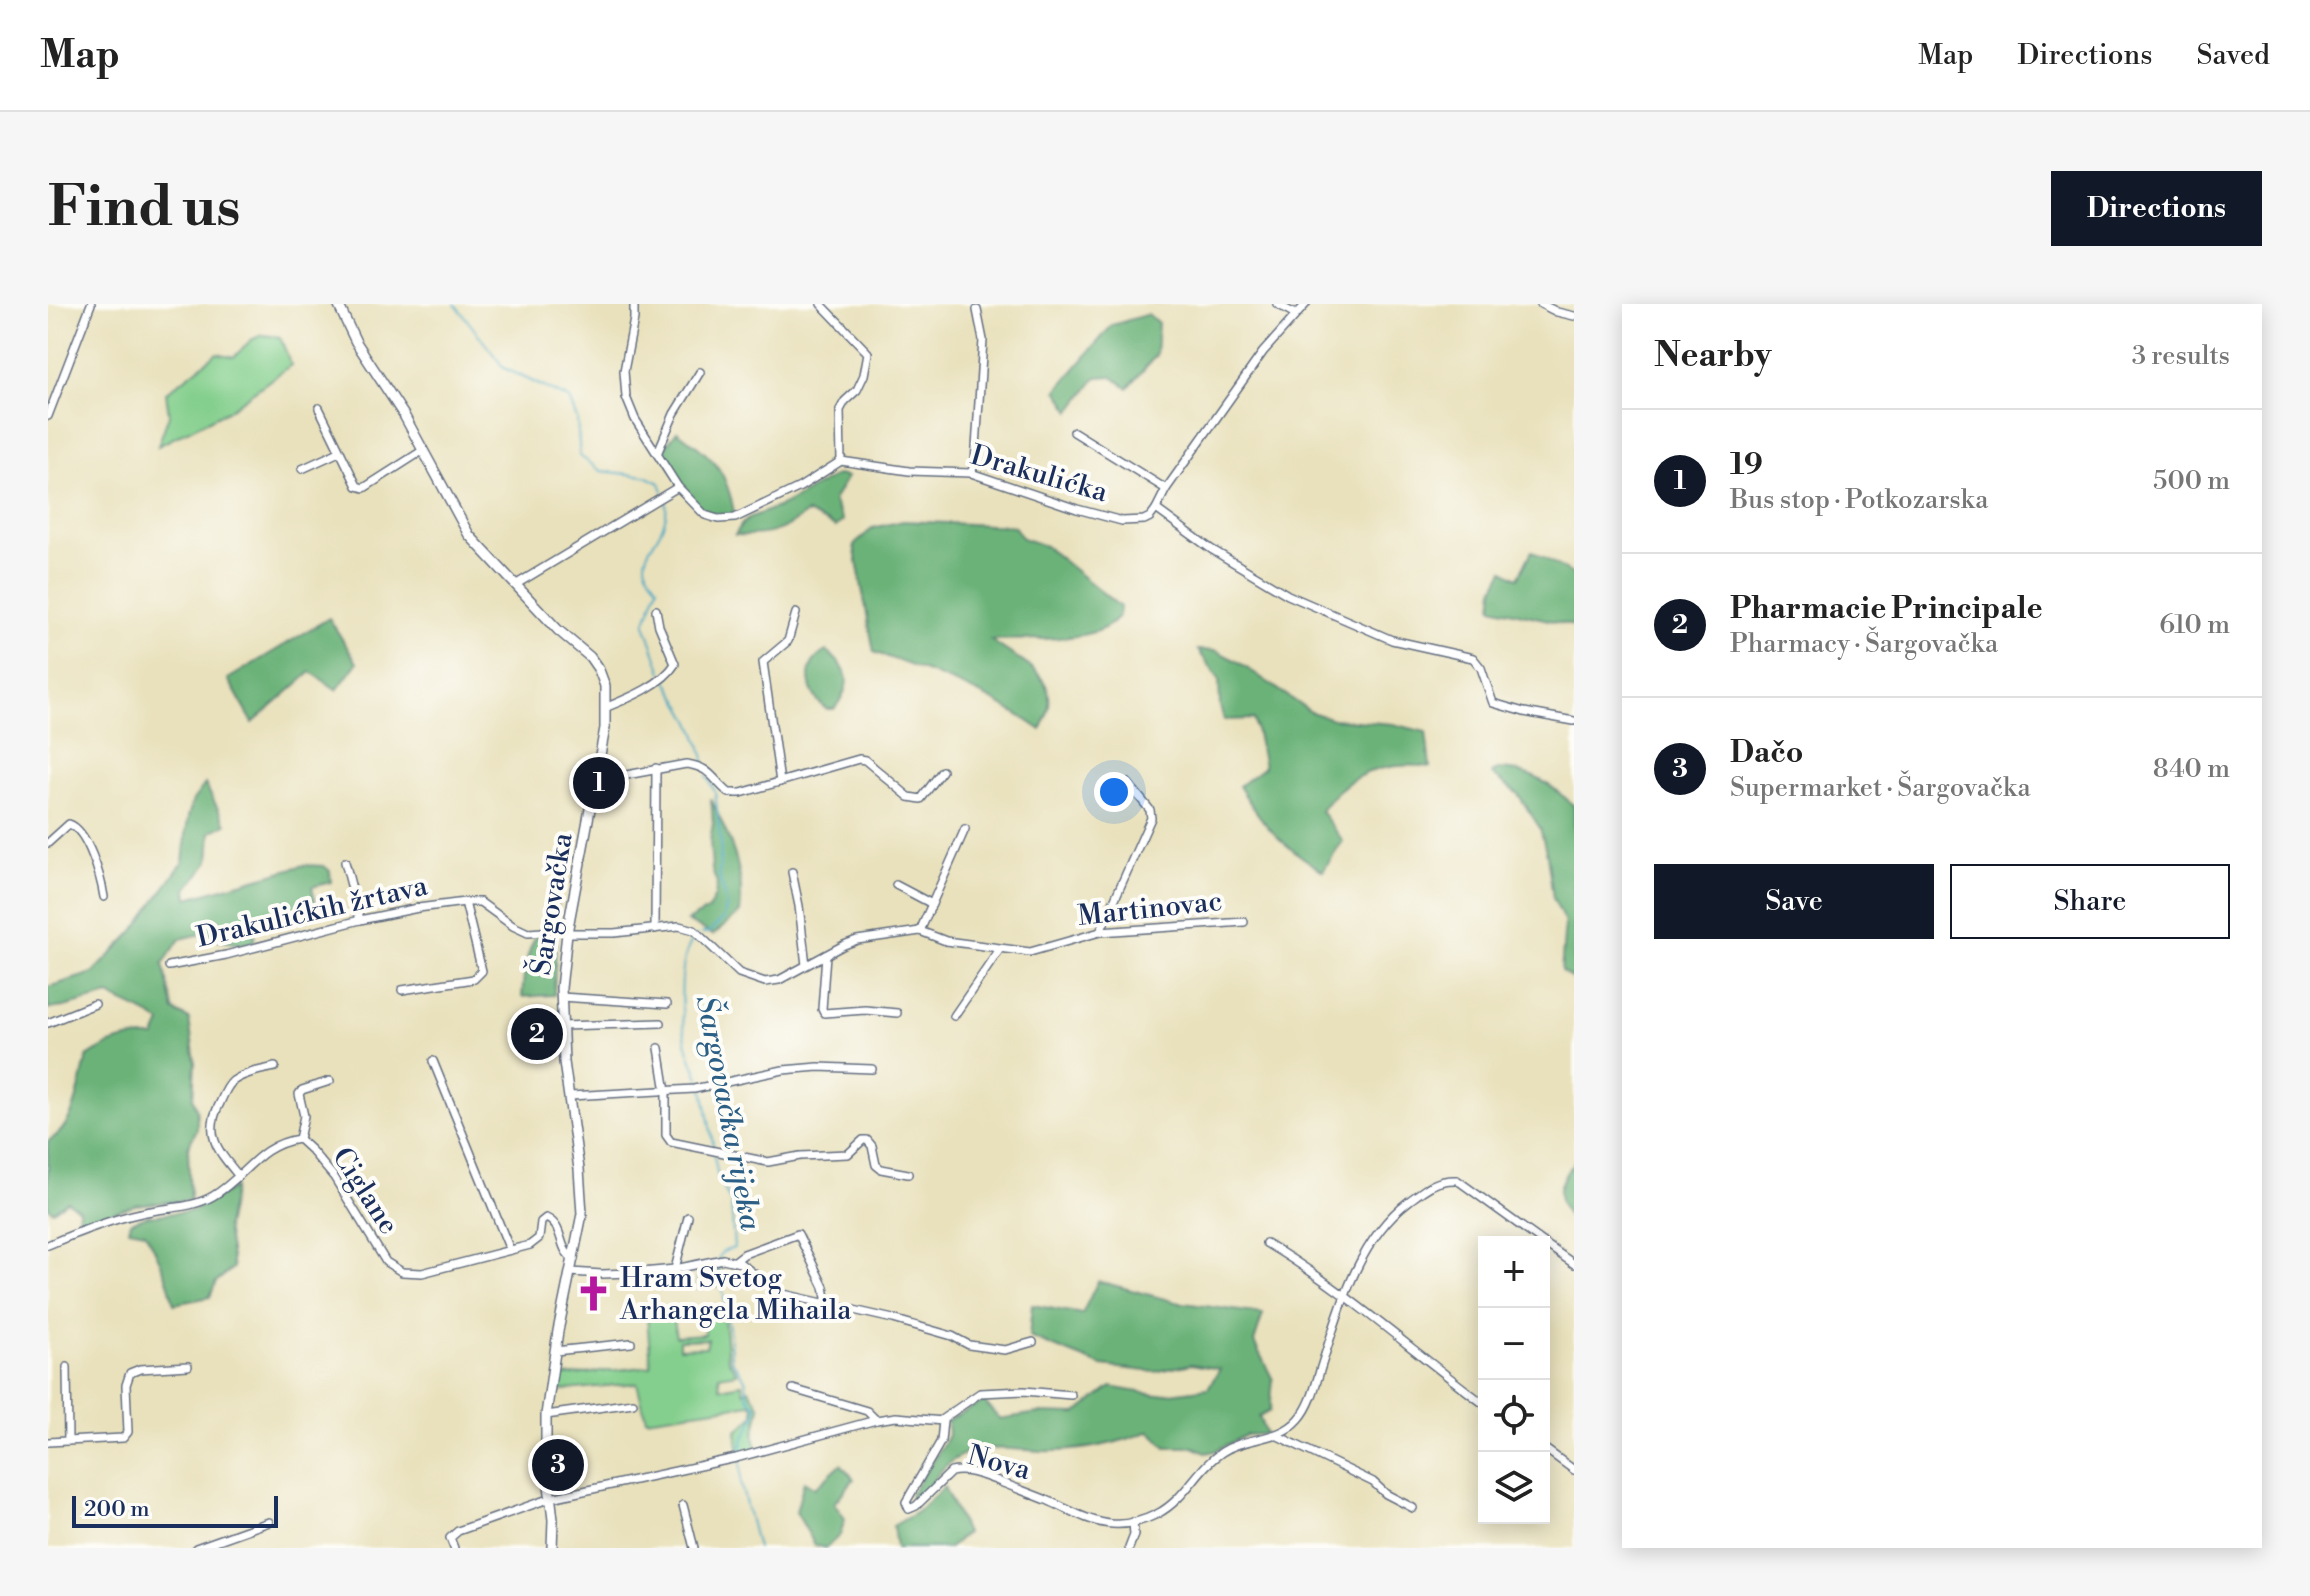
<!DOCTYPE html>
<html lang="en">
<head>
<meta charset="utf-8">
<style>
	body { margin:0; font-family:"Libre Bodoni",serif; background:#f6f6f6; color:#222 }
	.controls { position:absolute; right:24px; bottom:24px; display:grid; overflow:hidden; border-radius:0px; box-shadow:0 4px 20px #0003 }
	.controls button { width:72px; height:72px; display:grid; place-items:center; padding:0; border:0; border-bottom:2px solid #e0e0e0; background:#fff; color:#222; font:40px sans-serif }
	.scale { position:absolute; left:24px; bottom:20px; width:206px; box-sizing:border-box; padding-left:8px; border:4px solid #1b2f5e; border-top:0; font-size:22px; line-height:28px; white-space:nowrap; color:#1b2f5e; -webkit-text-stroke:6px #fdfcf7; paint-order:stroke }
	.you { position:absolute; left:1066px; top:488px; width:28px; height:28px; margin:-20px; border:6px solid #fff; border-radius:50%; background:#1a73e8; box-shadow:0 0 0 12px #1a73e833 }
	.badge { display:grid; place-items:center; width:52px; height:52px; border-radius:50%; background:#111827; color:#fff; font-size:26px; font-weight:700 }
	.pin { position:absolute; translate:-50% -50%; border:4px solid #fff; box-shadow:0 2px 8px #0006 }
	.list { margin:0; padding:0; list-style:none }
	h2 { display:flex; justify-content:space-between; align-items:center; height:104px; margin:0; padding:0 32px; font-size:34px }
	h2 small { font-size:26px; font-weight:400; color:#767676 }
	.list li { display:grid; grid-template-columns:52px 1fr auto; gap:24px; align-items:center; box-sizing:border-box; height:144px; padding:0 32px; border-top:2px solid #e0e0e0 }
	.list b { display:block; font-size:30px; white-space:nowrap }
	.list p { margin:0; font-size:26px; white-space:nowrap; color:#767676 }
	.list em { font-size:26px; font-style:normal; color:#767676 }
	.actions { display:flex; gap:16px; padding:24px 32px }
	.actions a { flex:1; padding:18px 0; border:2px solid #111827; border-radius:0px; text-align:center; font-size:28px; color:#111827 }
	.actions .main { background:#111827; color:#fff }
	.icon { flex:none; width:44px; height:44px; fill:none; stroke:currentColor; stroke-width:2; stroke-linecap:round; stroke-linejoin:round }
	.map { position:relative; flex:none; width:1526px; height:1244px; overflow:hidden; border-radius:0px }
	header { display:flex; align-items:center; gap:48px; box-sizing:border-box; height:112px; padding:0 40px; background:#fff; border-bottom:2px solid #e0e0e0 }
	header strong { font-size:38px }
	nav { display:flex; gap:44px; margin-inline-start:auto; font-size:28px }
	.intro { display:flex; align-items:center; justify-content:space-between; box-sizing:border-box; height:192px; padding:0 48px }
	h1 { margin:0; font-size:56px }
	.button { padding:20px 36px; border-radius:0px; background:#111827; color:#fff; font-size:28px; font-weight:700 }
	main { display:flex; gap:48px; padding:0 48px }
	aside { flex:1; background:#fff; border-radius:0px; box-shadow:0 4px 20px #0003 }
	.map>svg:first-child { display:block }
	.green { fill:#84cf8d; stroke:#507f76; stroke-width:2; fill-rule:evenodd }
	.forest { fill:#6bb278; stroke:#43706b; stroke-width:2 }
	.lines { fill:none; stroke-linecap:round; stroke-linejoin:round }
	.stream { stroke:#44a7c3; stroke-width:2 }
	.minor-casing { stroke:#636d7f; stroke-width:10 }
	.tertiary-casing { stroke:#636d7f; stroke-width:12 }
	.minor { stroke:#fff; stroke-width:7 }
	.tertiary { stroke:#fff; stroke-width:9 }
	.labels { text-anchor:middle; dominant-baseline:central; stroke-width:8; stroke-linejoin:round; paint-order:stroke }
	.street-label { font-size:28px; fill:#1b2f5e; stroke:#fdfcf7 }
	.poi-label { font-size:28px; fill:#1b2f5e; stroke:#fdfcf7; text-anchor:start }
	.water-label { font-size:30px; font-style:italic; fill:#2b5f86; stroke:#fdfcf7 }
</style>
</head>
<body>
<header>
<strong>Map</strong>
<nav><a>Map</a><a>Directions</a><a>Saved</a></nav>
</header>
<div class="intro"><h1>Find us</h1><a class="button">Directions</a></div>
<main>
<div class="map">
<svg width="1526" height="1244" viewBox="0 0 1526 1244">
	<rect width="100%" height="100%" fill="#fdfcf7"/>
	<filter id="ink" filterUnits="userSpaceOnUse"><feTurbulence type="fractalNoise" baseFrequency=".0125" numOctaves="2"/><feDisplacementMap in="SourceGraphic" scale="16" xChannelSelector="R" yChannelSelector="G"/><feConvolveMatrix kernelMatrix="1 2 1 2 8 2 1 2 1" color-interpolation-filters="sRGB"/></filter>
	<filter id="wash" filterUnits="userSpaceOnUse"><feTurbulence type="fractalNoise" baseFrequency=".006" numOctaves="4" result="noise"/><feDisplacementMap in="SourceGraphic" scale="32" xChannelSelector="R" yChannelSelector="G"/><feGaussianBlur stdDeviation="1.8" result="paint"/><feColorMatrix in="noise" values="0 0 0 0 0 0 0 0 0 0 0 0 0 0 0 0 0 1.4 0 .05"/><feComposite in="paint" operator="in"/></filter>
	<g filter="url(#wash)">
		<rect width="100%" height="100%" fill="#e9e1bc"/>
		<g class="green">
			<polygon points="214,31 232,33 243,61 179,107 110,142 121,111 118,89 169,49 186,53 203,36"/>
			<polygon points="667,959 672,982 650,985 649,965"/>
			<path d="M 624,1011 L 628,1032 L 657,1030 L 655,1015 L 676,1012 L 680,1056 L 689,1069 L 671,1072 L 672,1084 L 694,1080 L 696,1088 L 701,1085 L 712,1103 L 706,1132 L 709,1145 L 691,1150 L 689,1127 L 706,1112 L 706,1103 L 703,1100 L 598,1115 L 589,1079 L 509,1087 L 510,1073 L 603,1062 L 599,1012 ZM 660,1035 L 658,1043 L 631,1044 L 631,1036 Z"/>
		</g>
		<g class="forest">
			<polygon points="1100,10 1110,19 1108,51 1080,84 1064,72 1049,73 1023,107 1009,86 1064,21"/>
			<path d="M 629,127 C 668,156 679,165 687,214 C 647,216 629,179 615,146 Z"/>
			<path d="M 789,171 L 799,173 L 785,197 L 795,217 L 788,223 L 759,209 C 734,229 718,232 687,231 L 694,220 L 703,213 L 735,201 Z"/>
			<path d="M 855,217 L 966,222 L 974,234 L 997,242 L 1072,303 C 1072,342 970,334 943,336 C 977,362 1020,374 993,426 C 938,387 888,371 826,348 L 806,241 L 825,224 Z"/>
			<polygon points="1484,247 1526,271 1526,322 1444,303 1446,285 1456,266 1470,274"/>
			<polygon points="281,314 309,359 289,386 263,368 205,419 180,375"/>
			<path d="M 1150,346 L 1169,347 L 1189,357 L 1263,408 L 1285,415 L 1345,420 L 1378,428 L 1382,463 C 1337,457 1299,468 1273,507 L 1295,537 L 1275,567 C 1231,539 1218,525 1191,482 L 1216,463 L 1206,415 L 1176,416 L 1172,402 L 1171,375 Z"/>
			<path d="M 778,347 C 803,365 805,381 786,405 L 778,405 C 758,388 753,361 778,347 Z"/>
			<path d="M 1455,465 C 1487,469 1503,480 1526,502 L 1526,676 L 1513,667 L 1517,619 L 1505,594 L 1499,551 L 1492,524 L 1470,490 L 1444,470 L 1444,468 Z"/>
			<path d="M 157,480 L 178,520 L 163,528 L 161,557 L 139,585 L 140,594 L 256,561 L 276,562 L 282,567 L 283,578 L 264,583 L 268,602 L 220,612 L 207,619 L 206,639 L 191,640 L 174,637 L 158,629 L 132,635 L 115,660 L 126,707 L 141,715 L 147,758 L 145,795 L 149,807 L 149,825 L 140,843 L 142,896 L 87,901 L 30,920 L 31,905 L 19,897 L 5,907 L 0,903 L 0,837 C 28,823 31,781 39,753 C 62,738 79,732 107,733 L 113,719 C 98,706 79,702 61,691 L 16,703 L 0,705 L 0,683 L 45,669 L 85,628 L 135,558 L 140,513 L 145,496 Z"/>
			<path d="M 663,495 C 681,535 698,564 692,609 L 665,631 L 639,617 L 660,606 L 667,592 L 669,580 L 664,566 L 662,537 L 665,519 Z"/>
			<path d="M 510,599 L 506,691 L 474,693 C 477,647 483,635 510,599 Z"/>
			<path d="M 1526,858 L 1526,913 L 1523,917 C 1505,891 1508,882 1526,858 Z"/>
			<path d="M 186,884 L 178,923 L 185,964 L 168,978 L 162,993 L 126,1000 C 120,974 111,951 97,928 L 81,925 L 83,918 L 98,912 L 145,907 Z"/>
			<path d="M 1050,977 L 1128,998 L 1215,1010 L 1206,1038 L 1225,1076 L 1222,1107 L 1211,1113 L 1218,1130 L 1198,1131 L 1167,1147 L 1158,1149 L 1145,1143 L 1118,1143 L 1102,1127 C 1072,1139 1039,1146 1006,1147 C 972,1149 933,1135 904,1157 C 890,1166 883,1182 873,1195 L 865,1195 L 862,1191 L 895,1141 L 900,1131 L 899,1117 L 936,1097 L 951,1115 L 990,1109 L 1028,1110 L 1063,1083 L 1108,1091 L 1160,1084 L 1172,1065 L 1143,1060 L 1107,1068 L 1054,1062 L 981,1033 L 984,1001 L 1034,1010 Z"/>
			<polygon points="793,1160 806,1175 786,1199 797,1215 792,1231 778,1244 767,1241 748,1208 756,1177 767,1184"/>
			<polygon points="896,1183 918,1229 901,1244 848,1244 845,1222 869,1208"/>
		</g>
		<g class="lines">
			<g class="stream">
				<polyline points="407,0 456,64 521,95 529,115 532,152 553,167 598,172 612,179 615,187"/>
				<path d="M 614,368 L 597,320 L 610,283 C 605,276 598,268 597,260 C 596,241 625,226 617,193"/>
				<path d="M 617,374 C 634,401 653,430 657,462"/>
				<polyline points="654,630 661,628 676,614 679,599 671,572 673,541 667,488 659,472"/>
				<path d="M 648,632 C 628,651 633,710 638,737 C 641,751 648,765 653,779"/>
				<polyline points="655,785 666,845"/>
				<path d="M 666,852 L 670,873 L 683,899 L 686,944 L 674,948 L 670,956 L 682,1031 L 683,1056 L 697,1075 L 700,1093 L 709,1103 C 707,1120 693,1131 693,1149"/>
				<polyline points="693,1155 693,1181 709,1244"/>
			</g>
		</g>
	</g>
	<g filter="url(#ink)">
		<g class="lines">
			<defs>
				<g id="minor">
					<polyline points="586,0 586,15 576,67 578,93 587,115 630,183 657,211 670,215 687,214 752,183 793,157 861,167 923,169 1029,205 1074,217 1096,216 1102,213 1108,205 1163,245 1240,291 1344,336 1425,354 1433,364 1445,399 1476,408 1526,417"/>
					<polyline points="773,0 820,49 816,71 809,86 797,97 792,106 793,157"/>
					<polyline points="1229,0 1247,10"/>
					<polyline points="1493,0 1509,8 1526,12"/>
					<polyline points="271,104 309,182 316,184 374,147"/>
					<polyline points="0,112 43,0"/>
					<polyline points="1026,128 1118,185"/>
					<polyline points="609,150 626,110 652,68"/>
					<polyline points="254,165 291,148"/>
					<polyline points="923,169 927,159 935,36 929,6"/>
					<polyline points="1108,205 1118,185 1215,48 1258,0"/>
					<polyline points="467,281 630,183"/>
					<path d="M 559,403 C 581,394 614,381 627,360 L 611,322 L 608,306"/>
					<path d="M 546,477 L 638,460 C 663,463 664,475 681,489 L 693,489 L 811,455 L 817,456 L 861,493 L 873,495 L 894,467"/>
					<polyline points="732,478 715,358 740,337 748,309"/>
					<path d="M 0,539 L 21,520 C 40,526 53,574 56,593"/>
					<polyline points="297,558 312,616"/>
					<polyline points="744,568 751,602 758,661"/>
					<polyline points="848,581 884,600"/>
					<polyline points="607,625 608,464"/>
					<polyline points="872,627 917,525"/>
					<polyline points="1052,628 1103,514 1102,506 1080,479"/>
					<polyline points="519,629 566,629 631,622 646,626 691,669 717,678 731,676 796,641 809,636 872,627 898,637 982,648 1052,628 1196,618"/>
					<polyline points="778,651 774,705 776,709 817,706 849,709"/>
					<polyline points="121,662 178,651 312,616 370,604 417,598 432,598 465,622 480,629 494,628 521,617"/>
					<polyline points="354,686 426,675 434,667 417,598"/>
					<polyline points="513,693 619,700"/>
					<polyline points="906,712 952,645"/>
					<polyline points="0,719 47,700"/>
					<polyline points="514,722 613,719"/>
					<polyline points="611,744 618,788 618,831 623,838 720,858 752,852 800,850 815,836 819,836 824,842 828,861 833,865 860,870"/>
					<polyline points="385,757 462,946"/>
					<polyline points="522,792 646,785 735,766 770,763 824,765"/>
					<polyline points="251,835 256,812 251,790 254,786 282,777"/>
					<path d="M 190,871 C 170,847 155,830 172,799 C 175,792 179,782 185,777 C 196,769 213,766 227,763"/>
					<path d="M 1218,939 C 1296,985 1363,1046 1436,1100"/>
					<polyline points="1496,939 1526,960"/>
					<path d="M 0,941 C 30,928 61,916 93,909 C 117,903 143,905 165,892 C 198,873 209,841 251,835 L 263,846 L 286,873 L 338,958 L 354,968 L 374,969 L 482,941 L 491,934 L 493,918 L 498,914 C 517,922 509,946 526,955"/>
					<polyline points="687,957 696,950 750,930 776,983 779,999"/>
					<polyline points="627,965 640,913"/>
					<polyline points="523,968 554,970 583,969 627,965 675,955 692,959 731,989 845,1015 904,1032 921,1041 957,1046 985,1038"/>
					<polyline points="507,1047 583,1039"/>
					<polyline points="19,1063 20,1137"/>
					<polyline points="745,1085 819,1107 828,1116"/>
					<polyline points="498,1111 585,1099"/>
					<polyline points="893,1116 932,1089 976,1087 1023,1091"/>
					<polyline points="1228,1131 1325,1178 1338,1190 1365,1204"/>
					<polyline points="0,1138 75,1134 80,1128 78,1081 82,1069 92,1065 140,1062"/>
					<polyline points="1496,1144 1526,1166"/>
					<polyline points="635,1201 646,1244"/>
					<polyline points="148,1244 221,1218"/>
					<path d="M 406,1244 L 402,1234 L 410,1227 L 503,1194 L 688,1154 L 828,1116 L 848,1113 L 895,1117 L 893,1137 L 858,1198 L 861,1205 L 868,1202 L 903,1168 C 919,1164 936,1172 950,1177 C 967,1184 984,1190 1001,1197 C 1041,1215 1065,1232 1109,1210 C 1138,1195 1148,1165 1174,1148 C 1198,1132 1231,1138 1251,1115 C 1265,1099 1269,1074 1276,1054 C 1293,999 1313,933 1361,897 C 1377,885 1388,875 1409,876 L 1495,938"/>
					<polyline points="1081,1244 1086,1231 1085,1218"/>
				</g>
				<polyline id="tertiary" points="290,0 308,38 357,113 421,231 510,326 542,353 551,366 557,382 557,424 519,629 513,684 516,758 531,865 534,910 510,1027 498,1111 498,1154 505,1216 504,1244"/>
			</defs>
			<use href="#minor" class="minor-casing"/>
			<use href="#tertiary" class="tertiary-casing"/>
			<use href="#minor" class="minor"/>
			<use href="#tertiary" class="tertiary"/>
		</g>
	</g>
	<defs>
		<symbol id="church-bare" viewBox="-9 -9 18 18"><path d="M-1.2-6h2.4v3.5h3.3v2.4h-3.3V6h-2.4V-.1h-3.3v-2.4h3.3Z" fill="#b5179e" stroke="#fdfcf7" stroke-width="2.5" paint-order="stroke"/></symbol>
	</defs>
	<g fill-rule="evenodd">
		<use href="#church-bare" x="520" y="964" width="51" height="51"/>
	</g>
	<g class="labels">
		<g class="street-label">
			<text transform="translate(991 170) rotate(16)">Drakulićka</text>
			<text transform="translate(504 600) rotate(-81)">Šargovačka</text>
			<text transform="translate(1102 605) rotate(-6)">Martinovac</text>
			<text transform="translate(264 608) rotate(-13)">Drakulićkih žrtava</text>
			<text transform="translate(317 887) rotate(57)">Ciglane</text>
			<text transform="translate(951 1159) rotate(15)">Nova</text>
		</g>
		<g class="poi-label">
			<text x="572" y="974">Hram Svetog<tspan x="572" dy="32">Arhangela Mihaila</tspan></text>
		</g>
		<g class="water-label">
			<text transform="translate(680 809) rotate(79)">Šargovačka rijeka</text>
		</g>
	</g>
</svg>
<div class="controls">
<button>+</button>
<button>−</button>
<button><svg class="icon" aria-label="locate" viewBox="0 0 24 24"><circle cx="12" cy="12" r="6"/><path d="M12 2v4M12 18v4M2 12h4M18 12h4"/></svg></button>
<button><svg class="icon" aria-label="layers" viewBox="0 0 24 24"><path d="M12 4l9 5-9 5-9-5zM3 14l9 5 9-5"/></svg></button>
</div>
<div class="scale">200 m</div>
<div class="you"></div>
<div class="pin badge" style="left:551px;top:479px">1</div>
<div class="pin badge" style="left:489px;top:730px">2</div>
<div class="pin badge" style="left:510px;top:1161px">3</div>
</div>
<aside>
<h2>Nearby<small>3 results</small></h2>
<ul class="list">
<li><span class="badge">1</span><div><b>19</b><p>Bus stop · Potkozarska</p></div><em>500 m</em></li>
<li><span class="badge">2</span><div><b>Pharmacie Principale</b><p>Pharmacy · Šargovačka</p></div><em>610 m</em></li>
<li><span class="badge">3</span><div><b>Dačo</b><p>Supermarket · Šargovačka</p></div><em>840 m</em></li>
</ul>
<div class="actions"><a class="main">Save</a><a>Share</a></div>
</aside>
</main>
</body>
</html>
